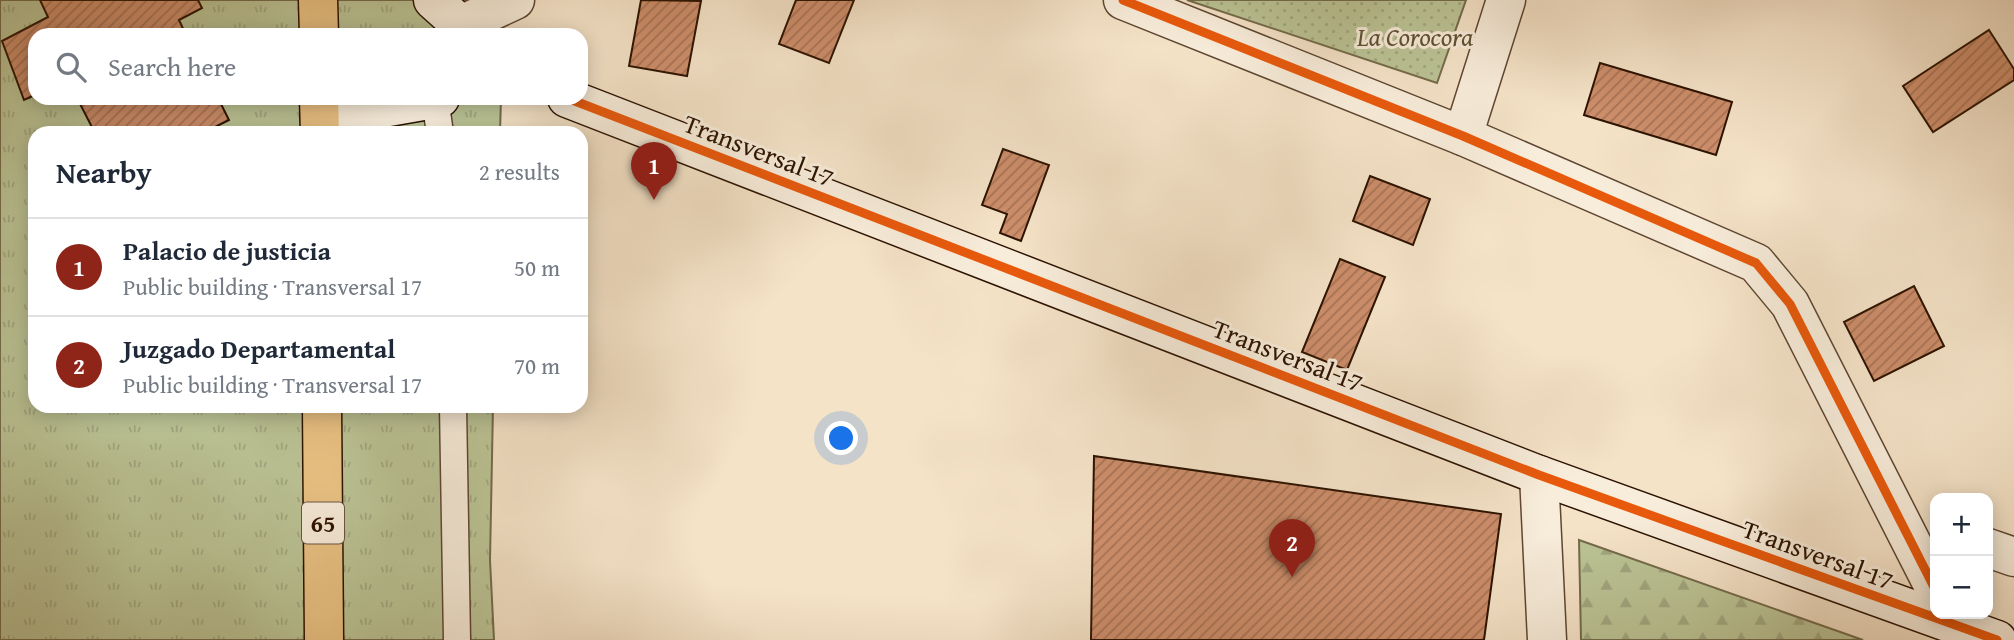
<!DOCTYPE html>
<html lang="en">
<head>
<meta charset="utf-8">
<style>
	body { margin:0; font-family:"Gentium Book Plus",serif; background:#f2f2f3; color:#1f2937 }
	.controls { position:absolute; right:21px; bottom:21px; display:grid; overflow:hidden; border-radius:14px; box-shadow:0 4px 18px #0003 }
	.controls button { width:63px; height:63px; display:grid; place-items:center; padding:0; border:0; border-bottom:2px solid #e0e1e3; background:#fff; color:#1f2937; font:35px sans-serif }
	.you { position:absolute; left:842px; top:439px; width:24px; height:24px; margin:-18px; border:5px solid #fff; border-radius:50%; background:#1a73e8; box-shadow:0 0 0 10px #1a73e833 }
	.badge { display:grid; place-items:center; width:46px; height:46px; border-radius:50%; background:#8f2418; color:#fff; font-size:23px; font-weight:700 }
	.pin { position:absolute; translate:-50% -58px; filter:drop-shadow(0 2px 4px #0008) }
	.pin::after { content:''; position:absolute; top:37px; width:24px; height:21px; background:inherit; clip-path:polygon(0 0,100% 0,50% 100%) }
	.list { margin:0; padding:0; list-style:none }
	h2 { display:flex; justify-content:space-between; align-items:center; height:91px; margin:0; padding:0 28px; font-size:30px }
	h2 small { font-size:23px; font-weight:400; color:#747a83 }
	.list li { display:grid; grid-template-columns:46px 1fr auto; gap:21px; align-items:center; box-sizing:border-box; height:98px; padding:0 28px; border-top:2px solid #e0e1e3 }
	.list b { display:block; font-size:26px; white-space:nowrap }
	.list p { margin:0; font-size:23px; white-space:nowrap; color:#747a83 }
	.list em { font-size:23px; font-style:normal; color:#747a83 }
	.icon { flex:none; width:38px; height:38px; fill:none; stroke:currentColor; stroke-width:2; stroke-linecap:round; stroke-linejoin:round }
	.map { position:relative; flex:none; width:2014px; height:640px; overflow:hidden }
	.search { position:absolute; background:#fff; box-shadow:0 4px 18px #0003; left:28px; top:28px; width:560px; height:77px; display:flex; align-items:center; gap:18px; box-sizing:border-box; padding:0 24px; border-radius:21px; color:#747a83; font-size:26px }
	.panel { position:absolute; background:#fff; box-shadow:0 4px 18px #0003; left:28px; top:126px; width:560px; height:287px; border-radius:21px }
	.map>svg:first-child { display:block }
	.grass { fill:url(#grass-tufts); stroke:#746b4b; stroke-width:2 }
	.forest { fill:url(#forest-firs); stroke:#746b4b; stroke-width:2 }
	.park { fill:url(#park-dots); stroke:#746b4b; stroke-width:2 }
	.building { fill:url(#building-hatch); stroke:#2c1200; stroke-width:2 }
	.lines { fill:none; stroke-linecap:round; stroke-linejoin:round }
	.lane-casing { stroke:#5e4632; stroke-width:29 }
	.street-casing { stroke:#5e4632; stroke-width:41 }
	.secondary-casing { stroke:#2c1200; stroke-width:41 }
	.primary-casing { stroke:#2c1200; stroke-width:41 }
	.lane { stroke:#f8eddb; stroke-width:26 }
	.street { stroke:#f8eddb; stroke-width:38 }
	.secondary { stroke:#f8eddb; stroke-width:38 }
	.primary { stroke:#eac284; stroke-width:38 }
	.cycleway-casing { stroke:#f8eddb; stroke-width:13 }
	.cycleway { stroke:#e8590c; stroke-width:9 }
	.labels { text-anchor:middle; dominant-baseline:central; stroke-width:6; stroke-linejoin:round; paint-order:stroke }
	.shield { fill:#f8eddb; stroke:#695442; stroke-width:2 }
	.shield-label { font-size:24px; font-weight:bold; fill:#2c1200 }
	.park-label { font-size:26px; font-style:italic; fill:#5e5034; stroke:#f8eddb }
	.street-label { font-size:26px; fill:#2c1200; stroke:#f8eddb }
</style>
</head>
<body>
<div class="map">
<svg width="2014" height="640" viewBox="0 0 2014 640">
	<defs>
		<pattern id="grass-tufts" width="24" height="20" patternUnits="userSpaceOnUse" patternTransform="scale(1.75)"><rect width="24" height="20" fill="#bbc496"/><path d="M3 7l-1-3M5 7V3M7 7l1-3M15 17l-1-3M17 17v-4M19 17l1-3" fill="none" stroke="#a1a780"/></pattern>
		<pattern id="forest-firs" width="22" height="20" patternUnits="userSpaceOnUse" patternTransform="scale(1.75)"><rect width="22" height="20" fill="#bbc496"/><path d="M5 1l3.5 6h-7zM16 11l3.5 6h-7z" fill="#a1a780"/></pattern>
		<pattern id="park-dots" width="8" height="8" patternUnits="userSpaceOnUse" patternTransform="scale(1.75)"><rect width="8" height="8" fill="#bbc496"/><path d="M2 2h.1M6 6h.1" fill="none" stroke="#a1a780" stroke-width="1.8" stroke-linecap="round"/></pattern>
		<pattern id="building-hatch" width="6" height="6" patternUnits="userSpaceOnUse" patternTransform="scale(1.75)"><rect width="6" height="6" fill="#cd8e6b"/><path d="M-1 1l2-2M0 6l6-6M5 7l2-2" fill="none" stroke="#a77356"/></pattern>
	</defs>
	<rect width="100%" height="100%" fill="#f5e3c8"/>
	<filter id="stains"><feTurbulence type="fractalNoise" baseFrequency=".00286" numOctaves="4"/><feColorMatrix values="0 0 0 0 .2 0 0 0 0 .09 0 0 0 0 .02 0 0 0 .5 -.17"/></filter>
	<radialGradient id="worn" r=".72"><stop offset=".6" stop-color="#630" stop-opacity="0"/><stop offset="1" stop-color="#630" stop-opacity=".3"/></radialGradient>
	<polygon class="grass" points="0,0 504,0 503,35 35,35 35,98 501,98 500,133 35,133 35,406 493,406 490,560 494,640 0,640"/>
	<polygon class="forest" points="1579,540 1863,640 1581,640"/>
	<polygon class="park" points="1187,0 1466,0 1437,83"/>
	<g class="building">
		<polygon points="40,0 198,0 202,8 179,20 186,35 35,35 35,95 24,100 2,41 48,17"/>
		<polygon points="641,0 701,1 687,76 629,66"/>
		<polygon points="796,0 854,0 829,63 779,44"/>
		<polygon points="1989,30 2014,69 2014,80 1933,132 1903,86"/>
		<polygon points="1600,63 1732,102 1716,155 1584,115"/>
		<polygon points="77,98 218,98 229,120 203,133 95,133"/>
		<polygon points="1003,149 1049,165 1021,241 1000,233 1007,214 982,205"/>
		<polygon points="1370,176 1430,199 1413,245 1353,221"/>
		<polygon points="1340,259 1385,277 1347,370 1302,352"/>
		<polygon points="1914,286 1944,346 1874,381 1844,322"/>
		<polygon points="1094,456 1501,514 1484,640 1091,640"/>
	</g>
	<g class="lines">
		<defs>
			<g id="lane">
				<polyline points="435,99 440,133"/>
				<polyline points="453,406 457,640"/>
			</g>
			<g id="street">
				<polyline points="1123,0 1463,136 1756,263 1790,304 1935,589"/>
				<polyline points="461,25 515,0"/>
				<polyline points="1463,136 1506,0"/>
				<polyline points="1539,475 1547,640"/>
				<polyline points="1988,548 2014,557"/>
			</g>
			<g id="secondary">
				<polyline points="433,0 472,35"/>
				<polyline points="567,98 1539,475 1997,640"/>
				<polyline points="320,119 440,98"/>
			</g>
			<g id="primary">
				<polyline points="318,0 319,35"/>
				<polyline points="319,98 320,133"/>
				<polyline points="322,406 324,640"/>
			</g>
		</defs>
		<use href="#lane" class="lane-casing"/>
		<use href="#street" class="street-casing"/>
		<use href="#secondary" class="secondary-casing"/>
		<use href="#primary" class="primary-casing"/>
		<use href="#lane" class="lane"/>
		<use href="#street" class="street"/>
		<use href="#secondary" class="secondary"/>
		<use href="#primary" class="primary"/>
		<defs>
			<g id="cycleway">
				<polyline points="1123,0 1463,136 1756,263 1790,304 1935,589"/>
				<polyline points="567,98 1539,475 1997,640"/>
			</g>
		</defs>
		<use href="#cycleway" class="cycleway-casing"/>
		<use href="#cycleway" class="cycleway"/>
	</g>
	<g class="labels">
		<rect class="shield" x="302" y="502.5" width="42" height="41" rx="5"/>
		<g class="shield-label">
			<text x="323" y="523">65</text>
		</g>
		<g class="park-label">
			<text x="1415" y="36">La Corocora</text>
		</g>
		<g class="street-label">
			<text transform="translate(759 150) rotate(21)">Transversal 17</text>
			<text transform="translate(1288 355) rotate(21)">Transversal 17</text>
			<text transform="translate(1818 554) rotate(20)">Transversal 17</text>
		</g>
	</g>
	<rect width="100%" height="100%" filter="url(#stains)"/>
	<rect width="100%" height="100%" fill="url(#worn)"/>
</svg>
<div class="controls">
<button>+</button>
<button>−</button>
</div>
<div class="you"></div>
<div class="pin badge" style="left:654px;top:200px">1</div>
<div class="pin badge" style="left:1292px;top:577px">2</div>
<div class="search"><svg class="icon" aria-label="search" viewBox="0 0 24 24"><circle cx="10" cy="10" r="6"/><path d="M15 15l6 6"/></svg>Search here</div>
<section class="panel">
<h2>Nearby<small>2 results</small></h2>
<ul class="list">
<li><span class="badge">1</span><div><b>Palacio de justicia</b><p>Public building · Transversal 17</p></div><em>50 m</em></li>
<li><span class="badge">2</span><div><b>Juzgado Departamental</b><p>Public building · Transversal 17</p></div><em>70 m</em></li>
</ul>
</section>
</div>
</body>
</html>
